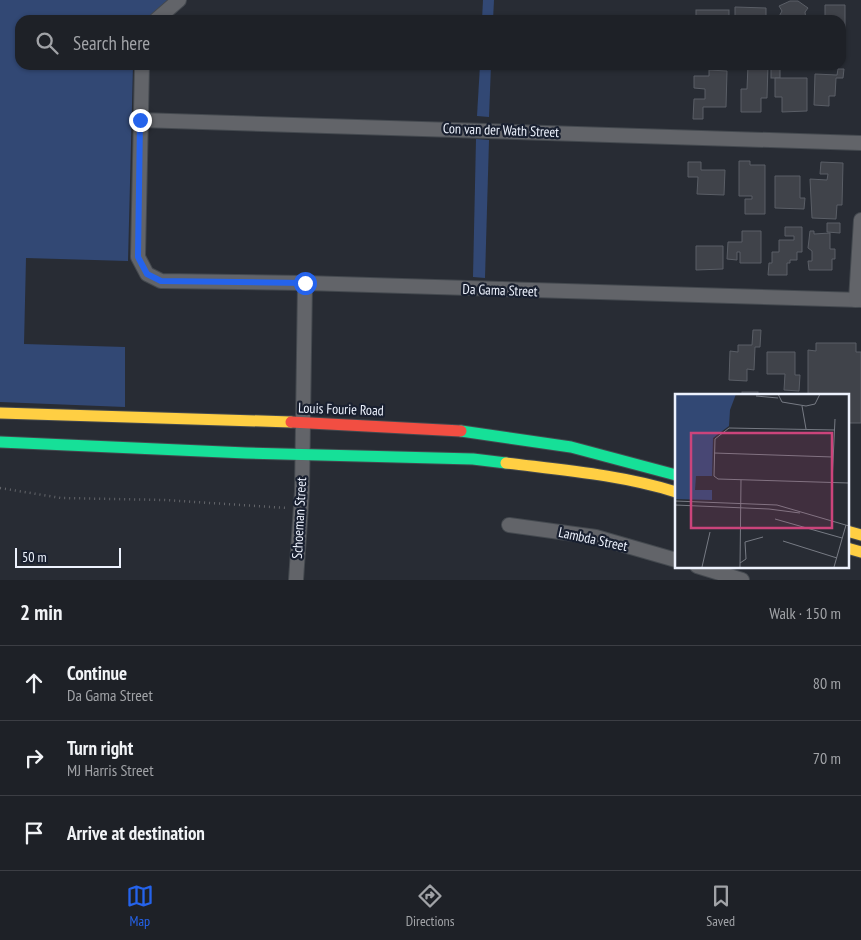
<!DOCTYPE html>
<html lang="en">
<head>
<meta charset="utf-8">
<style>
	body { margin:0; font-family:"PT Sans Narrow",sans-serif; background:#26292f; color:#f1f3f6 }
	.scale { position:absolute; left:15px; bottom:12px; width:106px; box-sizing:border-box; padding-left:5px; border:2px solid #edf2fd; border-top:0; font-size:14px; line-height:18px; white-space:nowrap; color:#edf2fd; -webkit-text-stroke:4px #192030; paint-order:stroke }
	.stop { position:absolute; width:15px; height:15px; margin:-11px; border:4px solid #2563eb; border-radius:50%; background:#fff }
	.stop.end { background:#2563eb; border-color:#fff; box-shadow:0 1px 5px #0008 }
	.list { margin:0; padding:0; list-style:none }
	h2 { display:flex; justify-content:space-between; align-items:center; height:65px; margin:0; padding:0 20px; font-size:21px }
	h2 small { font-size:16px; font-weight:400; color:#a1a3a7 }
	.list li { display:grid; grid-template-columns:32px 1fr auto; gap:15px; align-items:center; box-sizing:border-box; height:75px; padding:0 20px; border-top:1px solid #3c3e44 }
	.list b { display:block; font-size:19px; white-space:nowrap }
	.list p { margin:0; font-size:16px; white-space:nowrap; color:#a1a3a7 }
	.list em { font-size:16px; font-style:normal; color:#a1a3a7 }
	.icon { flex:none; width:28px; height:28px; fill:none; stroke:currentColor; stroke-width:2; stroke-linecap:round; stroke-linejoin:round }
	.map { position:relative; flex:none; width:861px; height:580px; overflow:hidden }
	.search { position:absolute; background:#1e2127; box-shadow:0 1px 4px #0004; left:15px; right:15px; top:15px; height:55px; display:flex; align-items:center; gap:12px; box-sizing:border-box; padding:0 18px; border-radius:15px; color:#a1a3a7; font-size:19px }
	.sheet { height:290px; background:#1e2127 }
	nav { display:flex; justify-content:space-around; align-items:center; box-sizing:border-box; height:70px; border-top:1px solid #3c3e44; background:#1e2127; font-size:14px; color:#a1a3a7 }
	nav a { display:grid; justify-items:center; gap:2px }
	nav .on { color:#2563eb }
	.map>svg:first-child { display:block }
	.green { fill:#324874 }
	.building { fill:#40434a; stroke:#5a5e66 }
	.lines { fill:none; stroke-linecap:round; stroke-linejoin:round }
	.street-casing { stroke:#44494f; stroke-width:16 }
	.fast-casing { stroke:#44494f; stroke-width:13 }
	.slow-casing { stroke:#44494f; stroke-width:13 }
	.jam-casing { stroke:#44494f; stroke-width:13 }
	.path { stroke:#64666b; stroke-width:2.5; stroke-dasharray:1 4; stroke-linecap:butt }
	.street { stroke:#626469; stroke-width:14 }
	.fast { stroke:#16e098; stroke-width:11 }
	.slow { stroke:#ffcf43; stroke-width:11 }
	.jam { stroke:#f24e42; stroke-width:11 }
	.route { stroke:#2563eb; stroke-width:6 }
	.labels { text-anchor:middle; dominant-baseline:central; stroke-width:4.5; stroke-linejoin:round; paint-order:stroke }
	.street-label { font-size:14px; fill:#edf2fd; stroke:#192030 }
	.inset-road { fill:none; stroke:#777b84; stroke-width:1 }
	.view { fill:#cb447b; fill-opacity:0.15; stroke:#cb447b; stroke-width:2.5 }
	.inset-edge { fill:none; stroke:#edf2fd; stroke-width:2.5 }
</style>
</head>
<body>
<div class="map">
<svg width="861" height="580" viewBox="0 0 861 580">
	<rect width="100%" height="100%" fill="#282c34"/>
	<g class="green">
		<polygon points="0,0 168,0 145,20 20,20 20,65 133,65 128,261 26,258 24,344 125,347 125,407 0,402"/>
		<polygon points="483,0 494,0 493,20 482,20"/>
		<polygon points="480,65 491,65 489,117 477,116"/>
		<polygon points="476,139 489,140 485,278 473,277"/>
	</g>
	<g class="building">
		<polygon points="790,1 798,1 808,8 805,12 806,20 777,20 782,11 779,6"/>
		<polygon points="825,5 845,5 845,51 841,51 841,20 825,20"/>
		<polygon points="735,7 766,8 766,20 735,20"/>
		<rect x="696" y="10" width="33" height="10"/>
		<polygon points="748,65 768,65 767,98 761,98 761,112 741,112 741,89 747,89"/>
		<rect x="771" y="65" width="9" height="13"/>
		<polygon points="838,69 844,69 843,78 836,78 835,96 829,96 829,106 814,105 815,74 837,75"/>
		<polygon points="709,70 727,71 726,107 703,107 703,119 693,119 694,99 705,99 705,89 694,88 694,76 709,76"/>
		<polygon points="775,78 807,78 807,111 782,112 782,97 775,97"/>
		<polygon points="739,161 750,161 750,165 765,165 765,214 745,214 745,199 752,199 752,196 739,196"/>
		<polygon points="688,162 701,162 701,170 725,170 724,195 697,194 698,177 688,177"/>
		<polygon points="821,162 843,163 842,205 837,205 836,219 812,218 810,179 827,180 828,174 820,174"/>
		<polygon points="775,176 800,176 800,198 805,198 804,209 775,208"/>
		<polygon points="827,223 840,223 840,233 827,232"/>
		<polygon points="785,227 802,227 802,252 797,252 797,260 790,260 790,263 787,263 787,275 768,275 769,263 772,263 772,252 779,252 779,240 794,240 794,236 785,236"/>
		<polygon points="742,231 761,231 761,263 740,263 740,252 737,252 737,260 727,259 728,242 742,242"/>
		<polygon points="810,231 814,231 814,234 830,233 830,249 835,249 835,259 832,259 832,270 809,270 808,261 812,261 812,251 808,248"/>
		<polygon points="696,246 723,246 723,269 696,270"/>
		<polygon points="753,330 761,330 760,347 755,347 754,370 747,369 747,381 729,380 730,351 738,352 738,345 752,345"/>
		<polygon points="816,343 856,343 856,352 861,352 861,423 847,423 847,395 808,395 808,350 816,351"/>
		<polygon points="767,352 795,352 795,375 800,375 799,391 784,390 785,374 767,374"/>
		<rect x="742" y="392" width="16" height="3"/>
	</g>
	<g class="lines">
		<defs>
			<g id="street">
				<polyline points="156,20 179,0"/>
				<polyline points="142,65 138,257 147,274 161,281 305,283 861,300"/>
				<polyline points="140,120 861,143"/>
				<polyline points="856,300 861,220"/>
				<polyline points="509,525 596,537 676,560"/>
				<polyline points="697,566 742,580"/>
				<polyline points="296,580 302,491 305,283"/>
			</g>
			<g id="fast">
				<polyline points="461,431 571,447 676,475"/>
				<polyline points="0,442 246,453 473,459 506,463"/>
			</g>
			<g id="slow">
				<polyline points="0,413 291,422"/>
				<path d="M 506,463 C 562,470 622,475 676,492"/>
				<polyline points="847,531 861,535"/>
				<polyline points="847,548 861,552"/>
			</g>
			<polyline id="jam" points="291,422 461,431"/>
		</defs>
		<use href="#street" class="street-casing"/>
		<use href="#fast" class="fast-casing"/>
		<use href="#slow" class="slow-casing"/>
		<use href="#jam" class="jam-casing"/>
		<polyline class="path" points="0,488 61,498 165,500 287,508"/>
		<use href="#street" class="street"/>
		<use href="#fast" class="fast"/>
		<use href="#slow" class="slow"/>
		<use href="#jam" class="jam"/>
	</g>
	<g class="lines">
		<polyline class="route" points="140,120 138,257 147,274 161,281 305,283"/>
	</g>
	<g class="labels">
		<g class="street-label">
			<text transform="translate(501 130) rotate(2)">Con van der Wath Street</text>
			<text transform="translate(500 290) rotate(2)">Da Gama Street</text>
			<text transform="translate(341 409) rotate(2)">Louis Fourie Road</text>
			<text transform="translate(299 518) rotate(-87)">Schoeman Street</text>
			<text transform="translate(593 539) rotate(12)">Lambda Street</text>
		</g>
	</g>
	<g transform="translate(675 394)">
		<rect width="174" height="174" fill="#282c34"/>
		<path d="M 0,0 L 61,0 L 55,16 L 54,32 L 38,44 L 37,82 L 21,82 L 20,96 L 37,96 L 37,106 L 0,105 Z" fill="#324874"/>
		<path class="inset-road" d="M 103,0 L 107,8 L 131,12 L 140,10 L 145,0M 81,2 L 103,4M 127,12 L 131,35M 160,36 L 54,34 L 40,45 L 39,82 L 43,85 L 174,89M 39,59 L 158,63M 157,89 L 160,25M 0,107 L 102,111 L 174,132M 0,111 L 94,115 L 125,119M 100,125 L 167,144M 108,147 L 162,164M 65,169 L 71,165 L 70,148 L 88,143M 27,173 L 35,138M 65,173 L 66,86M 159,173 L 171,131"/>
		<path class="view" d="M 16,39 L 157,39 L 157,134 L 16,134 Z"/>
		<rect width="174" height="174" class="inset-edge"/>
	</g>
</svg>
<div class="scale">50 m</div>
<div class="stop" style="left:305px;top:283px"></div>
<div class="stop end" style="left:140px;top:120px"></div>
<div class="search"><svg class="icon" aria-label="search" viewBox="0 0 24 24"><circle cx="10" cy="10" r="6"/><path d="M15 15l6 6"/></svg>Search here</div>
</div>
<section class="sheet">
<h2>2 min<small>Walk · 150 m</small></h2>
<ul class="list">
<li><svg class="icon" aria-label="ahead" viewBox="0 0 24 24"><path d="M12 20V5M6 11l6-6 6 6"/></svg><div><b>Continue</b><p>Da Gama Street</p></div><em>80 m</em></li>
<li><svg class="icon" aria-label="right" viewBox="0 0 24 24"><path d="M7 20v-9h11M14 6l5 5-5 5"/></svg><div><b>Turn right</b><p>MJ Harris Street</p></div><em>70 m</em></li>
<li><svg class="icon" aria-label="arrive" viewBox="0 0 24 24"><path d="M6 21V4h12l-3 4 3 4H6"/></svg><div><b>Arrive at destination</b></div></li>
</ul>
</section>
<nav>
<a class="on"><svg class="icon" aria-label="map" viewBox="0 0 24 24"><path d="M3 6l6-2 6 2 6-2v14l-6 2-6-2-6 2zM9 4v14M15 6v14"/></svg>Map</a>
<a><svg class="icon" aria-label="directions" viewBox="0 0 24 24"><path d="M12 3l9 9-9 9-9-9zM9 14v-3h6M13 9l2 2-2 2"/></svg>Directions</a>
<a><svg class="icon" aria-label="saved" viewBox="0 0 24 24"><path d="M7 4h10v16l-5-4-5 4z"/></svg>Saved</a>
</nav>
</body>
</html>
